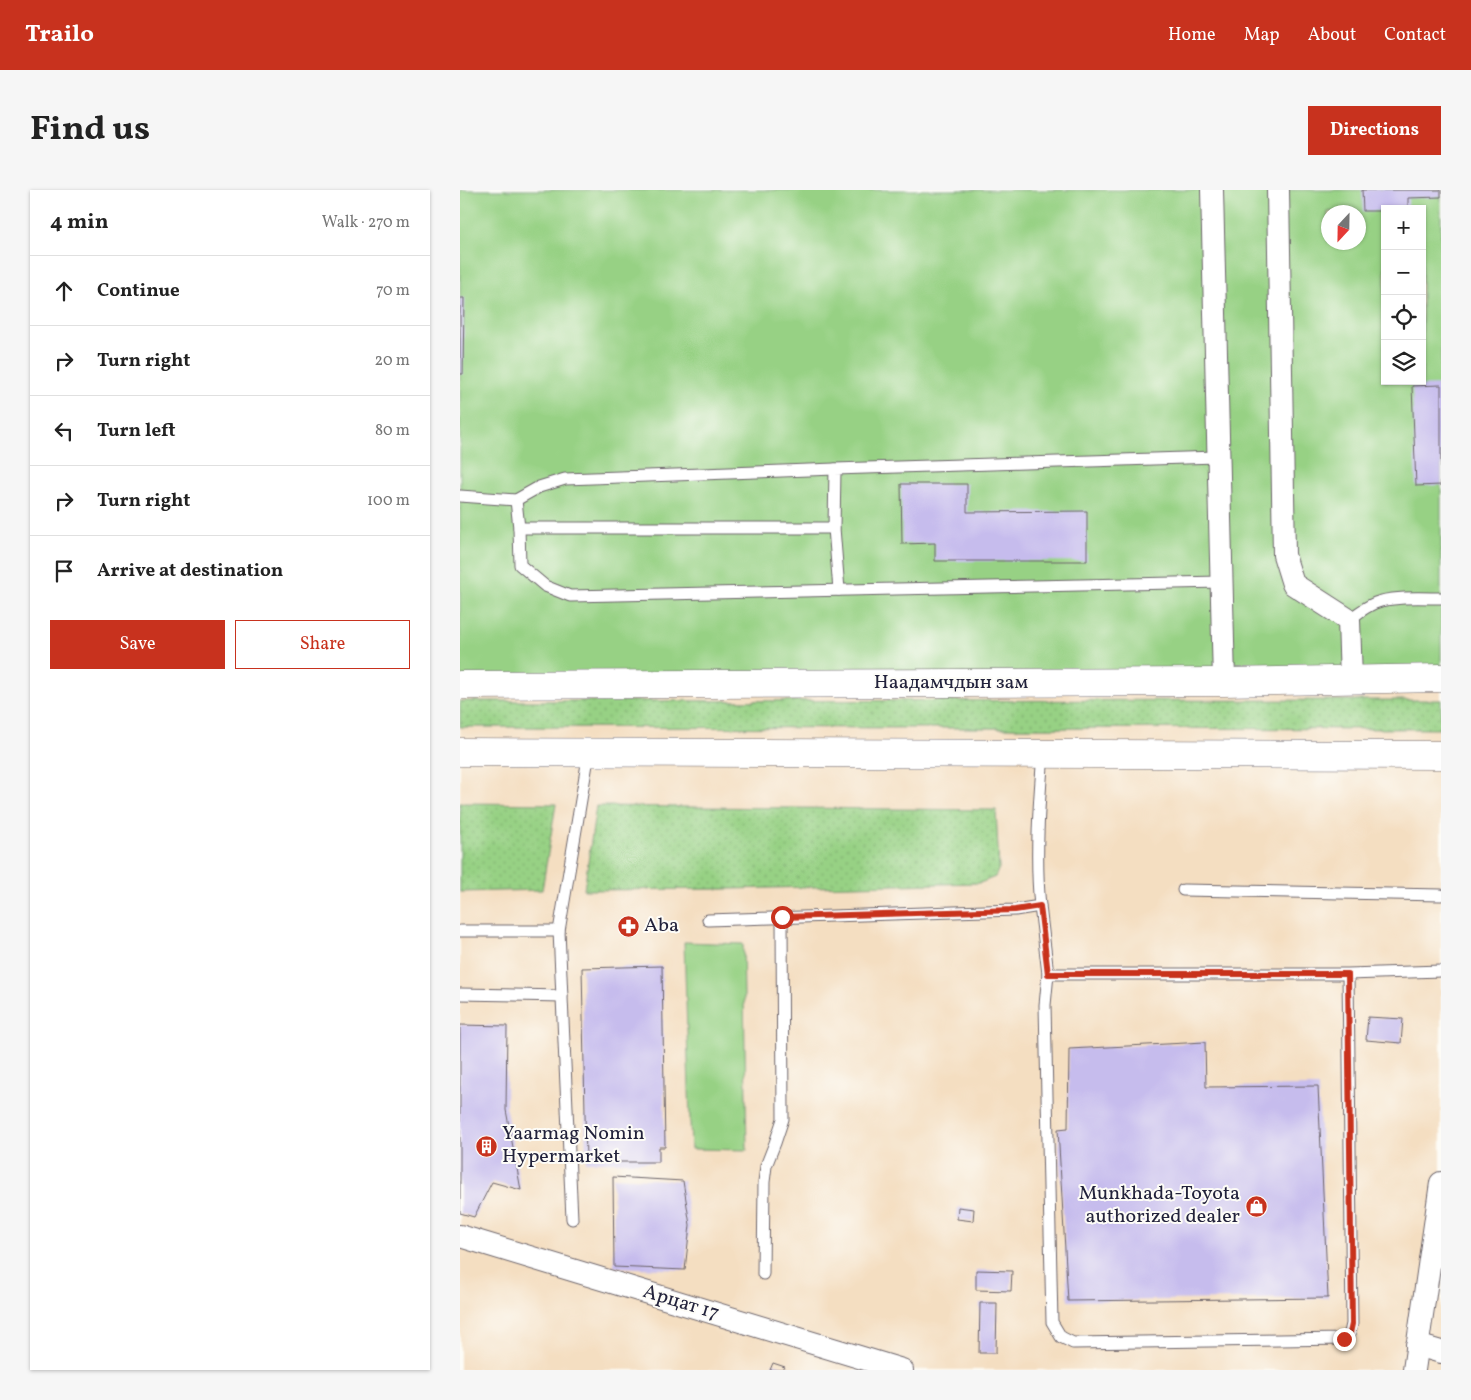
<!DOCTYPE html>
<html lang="en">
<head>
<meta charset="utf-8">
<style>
	body { margin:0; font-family:Vollkorn,serif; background:#f6f6f6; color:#222 }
	.controls { position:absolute; right:15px; top:15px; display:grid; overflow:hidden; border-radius:0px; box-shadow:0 1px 4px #0004 }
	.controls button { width:45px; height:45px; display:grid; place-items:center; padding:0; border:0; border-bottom:1px solid #e0e0e0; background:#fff; color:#222; font:25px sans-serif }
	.compass { position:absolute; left:861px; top:15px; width:45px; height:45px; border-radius:50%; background:#fff; box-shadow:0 1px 4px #0004; rotate:202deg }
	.stop { position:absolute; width:15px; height:15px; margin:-11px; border:4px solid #c8321e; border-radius:50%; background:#fff }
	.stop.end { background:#c8321e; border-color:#fff; box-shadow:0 1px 5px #0008 }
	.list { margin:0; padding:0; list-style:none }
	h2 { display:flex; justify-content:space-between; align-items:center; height:65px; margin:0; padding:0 20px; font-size:21px }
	h2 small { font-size:16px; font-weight:400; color:#767676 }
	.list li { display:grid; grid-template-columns:32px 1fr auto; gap:15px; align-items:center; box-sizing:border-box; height:70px; padding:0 20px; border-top:1px solid #e0e0e0 }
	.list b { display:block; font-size:19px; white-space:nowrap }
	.list em { font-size:16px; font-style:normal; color:#767676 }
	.actions { display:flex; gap:10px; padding:15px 20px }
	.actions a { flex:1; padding:11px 0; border:1px solid #c8321e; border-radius:0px; text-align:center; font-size:18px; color:#c8321e }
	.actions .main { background:#c8321e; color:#fff }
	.icon { flex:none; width:28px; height:28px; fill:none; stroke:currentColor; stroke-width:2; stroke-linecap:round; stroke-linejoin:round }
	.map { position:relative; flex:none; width:981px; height:1180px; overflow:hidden; border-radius:0px }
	header { display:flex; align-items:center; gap:30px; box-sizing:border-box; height:70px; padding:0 25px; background:#c8321e; color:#fff }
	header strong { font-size:24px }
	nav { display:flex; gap:28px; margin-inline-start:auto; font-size:18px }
	.intro { display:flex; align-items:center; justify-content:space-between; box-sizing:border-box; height:120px; padding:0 30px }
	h1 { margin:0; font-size:35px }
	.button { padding:12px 22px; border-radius:0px; background:#c8321e; color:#fff; font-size:18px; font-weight:700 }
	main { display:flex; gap:30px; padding:0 30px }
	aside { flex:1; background:#fff; border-radius:0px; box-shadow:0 1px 4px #0004 }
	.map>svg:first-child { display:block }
	.grass { fill:url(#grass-dots); stroke:#5c7a60 }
	.park { fill:#97d184; stroke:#5c7a60; fill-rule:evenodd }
	.building { fill:#c6bced }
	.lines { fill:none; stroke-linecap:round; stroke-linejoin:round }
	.service-casing { stroke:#6c646a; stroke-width:13 }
	.minor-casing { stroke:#6c646a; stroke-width:24 }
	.trunk-casing { stroke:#6c646a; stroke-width:29 }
	.service { stroke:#fff; stroke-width:11 }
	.minor { stroke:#fff; stroke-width:22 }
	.trunk { stroke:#fff; stroke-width:28 }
	.route { stroke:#c8321e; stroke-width:6 }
	.labels { text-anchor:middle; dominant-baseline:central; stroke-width:4; stroke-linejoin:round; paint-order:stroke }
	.street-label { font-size:20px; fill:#22223b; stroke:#fdfcf7 }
	.poi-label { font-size:20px; fill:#22223b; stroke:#fdfcf7; text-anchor:start }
</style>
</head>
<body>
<header>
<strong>Trailo</strong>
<nav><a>Home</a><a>Map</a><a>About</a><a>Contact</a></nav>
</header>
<div class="intro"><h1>Find us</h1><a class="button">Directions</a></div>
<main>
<aside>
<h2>4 min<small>Walk · 270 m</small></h2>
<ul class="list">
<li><svg class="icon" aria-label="ahead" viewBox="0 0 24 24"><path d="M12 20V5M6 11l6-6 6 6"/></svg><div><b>Continue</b></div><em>70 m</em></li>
<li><svg class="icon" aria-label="right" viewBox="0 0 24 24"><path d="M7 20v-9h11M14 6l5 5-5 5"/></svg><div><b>Turn right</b></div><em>20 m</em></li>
<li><svg class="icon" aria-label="left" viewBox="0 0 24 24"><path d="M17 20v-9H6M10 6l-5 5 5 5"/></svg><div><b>Turn left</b></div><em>80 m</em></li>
<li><svg class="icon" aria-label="right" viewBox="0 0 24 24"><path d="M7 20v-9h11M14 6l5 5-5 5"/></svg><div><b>Turn right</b></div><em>100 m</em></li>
<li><svg class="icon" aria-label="arrive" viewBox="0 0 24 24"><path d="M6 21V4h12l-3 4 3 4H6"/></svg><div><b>Arrive at destination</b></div></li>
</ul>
<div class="actions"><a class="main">Save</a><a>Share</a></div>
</aside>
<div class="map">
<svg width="981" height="1180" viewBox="0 0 981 1180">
	<defs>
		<pattern id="grass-dots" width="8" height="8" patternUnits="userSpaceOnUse" patternTransform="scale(1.25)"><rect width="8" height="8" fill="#97d184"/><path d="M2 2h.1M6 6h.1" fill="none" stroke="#82b373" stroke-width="1.8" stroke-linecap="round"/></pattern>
	</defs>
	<rect width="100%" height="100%" fill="#fdfcf7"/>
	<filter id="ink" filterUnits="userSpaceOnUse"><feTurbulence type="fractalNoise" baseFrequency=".02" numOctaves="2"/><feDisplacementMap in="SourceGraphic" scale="10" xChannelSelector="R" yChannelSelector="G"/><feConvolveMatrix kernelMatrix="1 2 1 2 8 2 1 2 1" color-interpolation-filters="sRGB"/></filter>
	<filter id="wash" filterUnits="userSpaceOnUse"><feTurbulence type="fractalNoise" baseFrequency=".0096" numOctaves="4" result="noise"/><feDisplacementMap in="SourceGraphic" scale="20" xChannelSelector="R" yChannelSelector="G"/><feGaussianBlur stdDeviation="1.12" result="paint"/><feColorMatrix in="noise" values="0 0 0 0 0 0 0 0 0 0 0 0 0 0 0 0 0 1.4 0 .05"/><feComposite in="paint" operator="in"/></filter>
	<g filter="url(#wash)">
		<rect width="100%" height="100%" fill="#f4dec1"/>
		<g class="grass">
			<polygon points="981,510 981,539 0,537 0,511"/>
			<polygon points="0,613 96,614 82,700 0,702"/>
			<polygon points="136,616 536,620 539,678 535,687 520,693 270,699 124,700"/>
		</g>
		<g class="park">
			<path d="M 0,0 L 981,0 L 981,480 L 0,497 ZM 925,19 L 962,19 L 962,191 L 925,191 ZM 868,22 L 898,22 L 898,52 L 868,52 Z"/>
			<polygon points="224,752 283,754 287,960 231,959"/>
		</g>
		<g id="blocks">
			<g class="building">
				<polygon points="902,0 981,0 981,7 948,8 948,19 925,19 925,21 903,21"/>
				<polygon points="0,108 4,108 3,184 0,184"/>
				<polygon points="981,195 981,295 956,296 952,196"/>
				<polygon points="441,294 507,294 507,322 627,321 627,371 475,371 475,353 442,354"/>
				<polygon points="202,776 205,957 199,957 199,972 126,972 122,778"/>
				<polygon points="908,827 943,829 941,853 906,850"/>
				<polygon points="0,835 47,836 46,920 61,1000 32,992 14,1027 0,1023"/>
				<polygon points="745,852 746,897 858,896 868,1108 608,1111 598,939 608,938 609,859"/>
				<polygon points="153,987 223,991 230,1035 225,1080 154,1077"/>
				<polygon points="498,1017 514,1019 513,1031 497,1029"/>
				<polygon points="516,1080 552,1081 551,1101 516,1100"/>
				<polygon points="520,1113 537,1113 536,1163 519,1163"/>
				<polygon points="313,1173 325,1177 323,1180 310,1180"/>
			</g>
		</g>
	</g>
	<g filter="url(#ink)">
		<use href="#blocks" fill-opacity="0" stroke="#6c646a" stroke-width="1"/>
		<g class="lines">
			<defs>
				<g id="service">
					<polyline points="757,267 375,279 374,338 59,338 60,375 85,396 110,406 761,392"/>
					<polyline points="0,306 56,310 79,297 105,289 375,279"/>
					<polyline points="56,310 59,338"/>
					<polyline points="374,338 379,400"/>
					<path d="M 889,430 C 897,424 905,417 915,413 C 931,406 963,408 981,408"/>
					<polyline points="723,700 981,705"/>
					<polyline points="580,716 588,784"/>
					<path d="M 248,730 L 555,720 L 580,716 C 575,667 579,613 583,564"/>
					<polyline points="0,741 99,741"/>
					<polyline points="888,784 892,1134 890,1143 884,1149 613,1153 601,1147 592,1132 585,815 588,784 888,784 981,781"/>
					<polyline points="0,804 102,806"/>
					<polyline points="112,1029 99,741 129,562"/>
					<polyline points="303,1084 304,992 306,976 315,953 323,929 322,727"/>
				</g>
				<g id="minor">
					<polyline points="752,0 764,492"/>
					<polyline points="818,0 824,365 833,394 889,430 891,490"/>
					<polyline points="0,1046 442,1180"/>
					<polyline points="957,1155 981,1162"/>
					<polyline points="954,1180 981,993"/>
				</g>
				<g id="trunk">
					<polyline points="0,495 764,492 981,488"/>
					<polyline points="0,562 981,565"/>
				</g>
			</defs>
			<use href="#service" class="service-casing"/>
			<use href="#minor" class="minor-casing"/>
			<use href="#trunk" class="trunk-casing"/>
			<use href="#service" class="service"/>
			<use href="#minor" class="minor"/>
			<use href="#trunk" class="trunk"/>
		</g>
	</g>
	<g class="lines" filter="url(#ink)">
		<polyline class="route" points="322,727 555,720 580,716 588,784 888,784 892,1134 890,1143 884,1149"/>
	</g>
	<defs>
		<symbol id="pharmacy-disc" viewBox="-11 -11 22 22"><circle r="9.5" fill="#c8321e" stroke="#fdfcf7"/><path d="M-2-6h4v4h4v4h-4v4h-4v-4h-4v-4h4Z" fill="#fff"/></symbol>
		<symbol id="building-disc" viewBox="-11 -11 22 22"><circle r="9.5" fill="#c8321e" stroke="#fdfcf7"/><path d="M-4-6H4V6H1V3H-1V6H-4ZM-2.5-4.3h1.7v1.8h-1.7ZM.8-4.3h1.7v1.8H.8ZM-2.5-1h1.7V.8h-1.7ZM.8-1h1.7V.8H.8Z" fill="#fff"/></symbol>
		<symbol id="shop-disc" viewBox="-11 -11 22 22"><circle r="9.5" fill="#c8321e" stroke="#fdfcf7"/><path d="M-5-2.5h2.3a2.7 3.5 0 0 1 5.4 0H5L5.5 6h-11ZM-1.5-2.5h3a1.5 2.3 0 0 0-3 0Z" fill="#fff"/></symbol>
	</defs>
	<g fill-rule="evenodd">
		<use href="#pharmacy-disc" x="156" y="724" width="25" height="25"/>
		<use href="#building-disc" x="14" y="944" width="25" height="25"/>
		<use href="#shop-disc" x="784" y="1004" width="25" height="25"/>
	</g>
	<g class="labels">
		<g class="street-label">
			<text x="491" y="493">Наадамчдын зам</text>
			<text transform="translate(221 1113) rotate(17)">Арцат 17</text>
		</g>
		<g class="poi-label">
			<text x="184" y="736">Aba</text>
			<text x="42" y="944">Yaarmag Nomin<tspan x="42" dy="23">Hypermarket</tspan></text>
			<text x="780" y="1004" text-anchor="end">Munkhada-Toyota<tspan x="780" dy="23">authorized dealer</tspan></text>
		</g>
	</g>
</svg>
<div class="controls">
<button>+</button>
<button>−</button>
<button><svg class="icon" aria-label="locate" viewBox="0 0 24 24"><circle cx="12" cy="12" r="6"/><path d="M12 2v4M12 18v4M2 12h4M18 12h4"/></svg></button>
<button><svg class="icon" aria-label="layers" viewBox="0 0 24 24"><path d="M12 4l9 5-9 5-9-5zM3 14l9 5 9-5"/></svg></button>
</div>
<svg class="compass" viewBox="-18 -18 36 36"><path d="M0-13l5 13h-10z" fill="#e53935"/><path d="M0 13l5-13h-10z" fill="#767676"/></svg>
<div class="stop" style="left:322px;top:727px"></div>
<div class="stop end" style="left:884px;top:1149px"></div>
</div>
</main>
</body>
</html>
